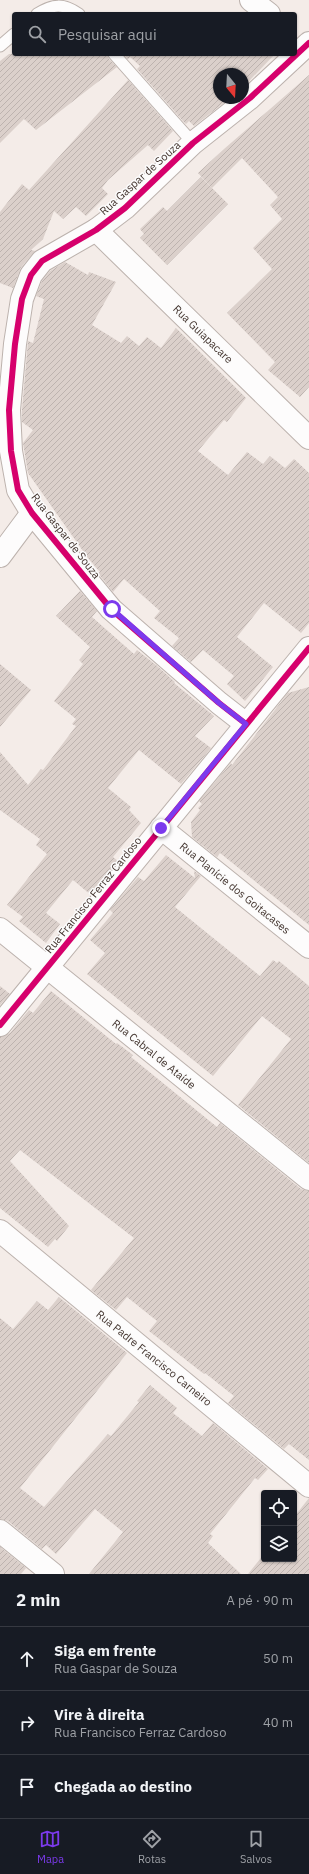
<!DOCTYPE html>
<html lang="pt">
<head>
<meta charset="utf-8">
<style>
	body { margin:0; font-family:"IBM Plex Sans",sans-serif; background:#242831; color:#f1f3f6 }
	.controls { position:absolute; right:12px; bottom:12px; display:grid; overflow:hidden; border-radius:4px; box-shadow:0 1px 3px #0004 }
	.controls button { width:36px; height:36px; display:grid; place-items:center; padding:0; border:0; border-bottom:1px solid #363941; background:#171b24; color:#f1f3f6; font:20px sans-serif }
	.compass { position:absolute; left:213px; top:68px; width:36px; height:36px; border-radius:50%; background:#171b24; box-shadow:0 1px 3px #0004; rotate:162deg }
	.stop { position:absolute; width:12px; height:12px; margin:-9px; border:3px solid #7c3aed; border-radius:50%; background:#fff }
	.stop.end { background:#7c3aed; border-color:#fff; box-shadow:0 1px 4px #0008 }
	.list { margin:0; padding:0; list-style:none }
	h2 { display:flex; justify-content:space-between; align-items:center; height:52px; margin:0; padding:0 16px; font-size:17px }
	h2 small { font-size:13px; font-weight:400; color:#9ea1a6 }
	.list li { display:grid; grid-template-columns:26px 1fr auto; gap:12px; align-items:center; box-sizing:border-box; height:64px; padding:0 16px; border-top:1px solid #363941 }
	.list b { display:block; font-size:15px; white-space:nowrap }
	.list p { margin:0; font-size:13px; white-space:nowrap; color:#9ea1a6 }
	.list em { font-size:13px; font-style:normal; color:#9ea1a6 }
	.icon { flex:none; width:22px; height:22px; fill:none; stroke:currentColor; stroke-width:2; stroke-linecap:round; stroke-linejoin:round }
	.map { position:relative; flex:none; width:309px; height:1574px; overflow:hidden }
	.search { position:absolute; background:#171b24; box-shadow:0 1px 3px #0004; left:12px; right:12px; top:12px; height:44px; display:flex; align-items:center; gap:10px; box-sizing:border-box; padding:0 14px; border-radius:4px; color:#9ea1a6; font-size:15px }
	.sheet { height:244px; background:#171b24 }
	nav { display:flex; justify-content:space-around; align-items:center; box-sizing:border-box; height:56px; border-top:1px solid #363941; background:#171b24; font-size:11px; color:#9ea1a6 }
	nav a { display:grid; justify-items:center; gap:2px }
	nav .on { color:#7c3aed }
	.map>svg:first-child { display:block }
	.building { fill:url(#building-hatch) }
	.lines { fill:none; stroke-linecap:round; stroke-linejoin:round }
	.service-casing { stroke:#bcb2ad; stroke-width:13 }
	.minor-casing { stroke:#bcb2ad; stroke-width:24 }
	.service { stroke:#fdfcfc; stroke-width:11 }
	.minor { stroke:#fdfcfc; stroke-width:22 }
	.cycleway-casing { stroke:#fbfbfb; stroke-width:8 }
	.cycleway { stroke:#d6006c; stroke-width:6 }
	.route { stroke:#7c3aed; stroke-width:5 }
	.labels { text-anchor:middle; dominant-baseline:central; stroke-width:3; stroke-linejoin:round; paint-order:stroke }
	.street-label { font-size:11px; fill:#42332d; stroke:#fbfbfb }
</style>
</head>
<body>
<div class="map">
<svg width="309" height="1574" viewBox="0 0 309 1574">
	<defs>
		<pattern id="building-hatch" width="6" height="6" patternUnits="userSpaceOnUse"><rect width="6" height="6" fill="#dbd0cb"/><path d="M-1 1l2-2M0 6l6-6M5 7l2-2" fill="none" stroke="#bdb3af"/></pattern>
	</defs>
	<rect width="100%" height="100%" fill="#f4ece8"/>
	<g class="building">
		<polygon points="9,54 107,54 109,59 117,67 36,130 24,119 0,143 0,61"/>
		<polygon points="123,54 275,54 243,87 243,74 219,74 219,98 230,98 194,126 189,121 186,124 183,121 137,69 140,66 130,57 128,59"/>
		<polygon points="309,75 309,387 300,397 268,370 275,362 227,313 272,269 253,248 282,219 270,205 278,197 242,158 212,188 198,173 224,149"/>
		<polygon points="128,80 173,131 154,151 148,145 108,180 102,188 108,194 86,216 76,207 63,219 54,211 43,239 31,250 35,251 21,267 13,288 0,283 0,212 22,184 29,190"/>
		<polygon points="201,177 228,204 167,265 140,238 144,234 140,229 163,207 167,211"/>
		<polygon points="65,262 88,275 89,272 116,282 92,325 121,343 127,336 139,346 147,337 161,348 176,328 246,398 227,422 224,420 198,451 228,475 247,452 263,464 270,456 285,468 294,459 309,473 309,623 301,633 264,603 237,637 273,667 245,701 227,684 234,676 203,650 191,662 172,646 179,638 154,618 160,611 124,579 113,592 98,573 100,572 88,558 28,473 23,443 33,430 22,422 22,410 28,341 33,343 44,299 36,296 42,281 50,271"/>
		<polygon points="80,591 97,611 92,617 134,654 137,650 156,665 175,682 174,683 214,716 195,736 211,748 181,784 139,750 108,788 131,807 129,810 141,823 113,857 118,861 91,895 73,880 46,913 60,924 46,943 19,921 23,917 7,905 47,854 36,845 40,839 0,810 0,752 28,785 41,769 43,770 76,726 72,724 76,719 54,701 83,664 79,660 90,647 56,616"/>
		<polygon points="0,664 31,690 0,727"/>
		<polygon points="309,687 309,925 220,853 217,857 192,837 191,822 200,810 198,808 202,804 199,801 231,763 232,765 288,693"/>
		<polygon points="166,855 195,878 194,871 201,876 175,907 260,976 273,960 277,963 279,961 309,986 309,1163 238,1105 291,1039 262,1016 213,1076 87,974 105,953 90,940 113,913 110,910 138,877 144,881"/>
		<polygon points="0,986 10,994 0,1005"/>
		<polygon points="51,991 116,1044 117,1043 133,1055 131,1057 217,1127 220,1123 301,1189 309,1191 309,1460 289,1444 284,1449 228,1403 234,1396 205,1373 204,1374 149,1331 157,1321 127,1297 116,1310 91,1290 134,1238 20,1150 10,1161 69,1226 57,1241 55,1239 48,1247 0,1208 0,1037 10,1033 29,1010 33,1013"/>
		<polygon points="59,1297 127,1353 20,1488 44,1507 108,1434 111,1436 139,1402 137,1401 150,1385 177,1408 173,1413 202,1436 213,1423 268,1469 258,1480 255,1478 210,1534 213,1536 208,1543 241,1574 89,1574 123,1532 95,1509 56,1554 46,1545 42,1549 8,1521 0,1519 0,1318 13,1329 37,1301 48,1310"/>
		<polygon points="309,1498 309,1574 248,1574 264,1554 264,1559 294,1559 294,1517"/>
		<polygon points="0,1547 26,1568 21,1574 0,1574"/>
	</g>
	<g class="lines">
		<defs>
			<g id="service">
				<path d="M 37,14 C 53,4 63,3 79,14"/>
				<polyline points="0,46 14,34"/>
				<polyline points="114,54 193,143"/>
			</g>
			<g id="minor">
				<polyline points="251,0 269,14"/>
				<polyline points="96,230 309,438"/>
				<polyline points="0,556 32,513"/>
				<polyline points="246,724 219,703 111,609 32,513 18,490 11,451 9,410 15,344 22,299 31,275 42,261 96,230 125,208 193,143 250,98 309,43"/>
				<polyline points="161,828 309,947"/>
				<polyline points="0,929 309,1179"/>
				<polyline points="0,1025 309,648"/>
				<polyline points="0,1231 309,1486"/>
				<polyline points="0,1531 53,1574"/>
			</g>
		</defs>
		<use href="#service" class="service-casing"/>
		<use href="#minor" class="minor-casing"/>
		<use href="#service" class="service"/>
		<use href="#minor" class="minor"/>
		<defs>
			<g id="cycleway">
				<polyline points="246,724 219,703 111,609 32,513 18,490 11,451 9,410 15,344 22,299 31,275 42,261 96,230 125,208 193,143 250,98 309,43"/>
				<polyline points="0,1025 309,648"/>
			</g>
		</defs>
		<use href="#cycleway" class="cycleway-casing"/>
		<use href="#cycleway" class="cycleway"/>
	</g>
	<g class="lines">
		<polyline class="route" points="112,609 219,703 246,724 161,828"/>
	</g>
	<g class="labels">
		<g class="street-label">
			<text transform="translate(140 178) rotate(-42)">Rua Gaspar de Souza</text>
			<text transform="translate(203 334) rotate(44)">Rua Guiapacare</text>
			<text transform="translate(66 536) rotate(52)">Rua Gaspar de Souza</text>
			<text transform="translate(235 888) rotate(39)">Rua Planície dos Goitacases</text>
			<text transform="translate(93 895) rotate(-51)">Rua Francisco Ferraz Cardoso</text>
			<text transform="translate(154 1054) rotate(39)">Rua Cabral de Ataíde</text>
			<text transform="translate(154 1358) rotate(39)">Rua Padre Francisco Carneiro</text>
		</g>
	</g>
</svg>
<div class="controls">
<button><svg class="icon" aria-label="locate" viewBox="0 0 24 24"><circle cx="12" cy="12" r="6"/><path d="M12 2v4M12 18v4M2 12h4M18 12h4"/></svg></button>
<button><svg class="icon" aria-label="layers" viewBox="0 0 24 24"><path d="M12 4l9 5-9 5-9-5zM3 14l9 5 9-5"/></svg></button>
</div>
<svg class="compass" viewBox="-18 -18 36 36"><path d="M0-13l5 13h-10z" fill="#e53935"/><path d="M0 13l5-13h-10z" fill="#9ea1a6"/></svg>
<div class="stop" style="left:112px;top:609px"></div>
<div class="stop end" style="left:161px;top:828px"></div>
<div class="search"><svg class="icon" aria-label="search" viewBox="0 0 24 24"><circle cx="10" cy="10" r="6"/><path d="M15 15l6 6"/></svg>Pesquisar aqui</div>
</div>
<section class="sheet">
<h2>2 min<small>A pé · 90 m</small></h2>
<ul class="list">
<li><svg class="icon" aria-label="ahead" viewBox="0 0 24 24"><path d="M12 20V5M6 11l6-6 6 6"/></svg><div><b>Siga em frente</b><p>Rua Gaspar de Souza</p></div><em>50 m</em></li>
<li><svg class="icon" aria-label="right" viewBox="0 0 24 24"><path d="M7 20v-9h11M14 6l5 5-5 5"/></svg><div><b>Vire à direita</b><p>Rua Francisco Ferraz Cardoso</p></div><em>40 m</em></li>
<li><svg class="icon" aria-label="arrive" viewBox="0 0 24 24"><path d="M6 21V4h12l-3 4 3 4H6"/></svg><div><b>Chegada ao destino</b></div></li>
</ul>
</section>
<nav>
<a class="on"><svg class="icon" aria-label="map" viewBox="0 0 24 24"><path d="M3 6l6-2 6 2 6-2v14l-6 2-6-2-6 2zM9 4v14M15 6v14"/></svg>Mapa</a>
<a><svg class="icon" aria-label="directions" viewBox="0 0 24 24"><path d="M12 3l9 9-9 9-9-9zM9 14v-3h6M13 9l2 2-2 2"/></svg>Rotas</a>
<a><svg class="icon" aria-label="saved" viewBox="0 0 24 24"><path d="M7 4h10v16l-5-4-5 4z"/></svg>Salvos</a>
</nav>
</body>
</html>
